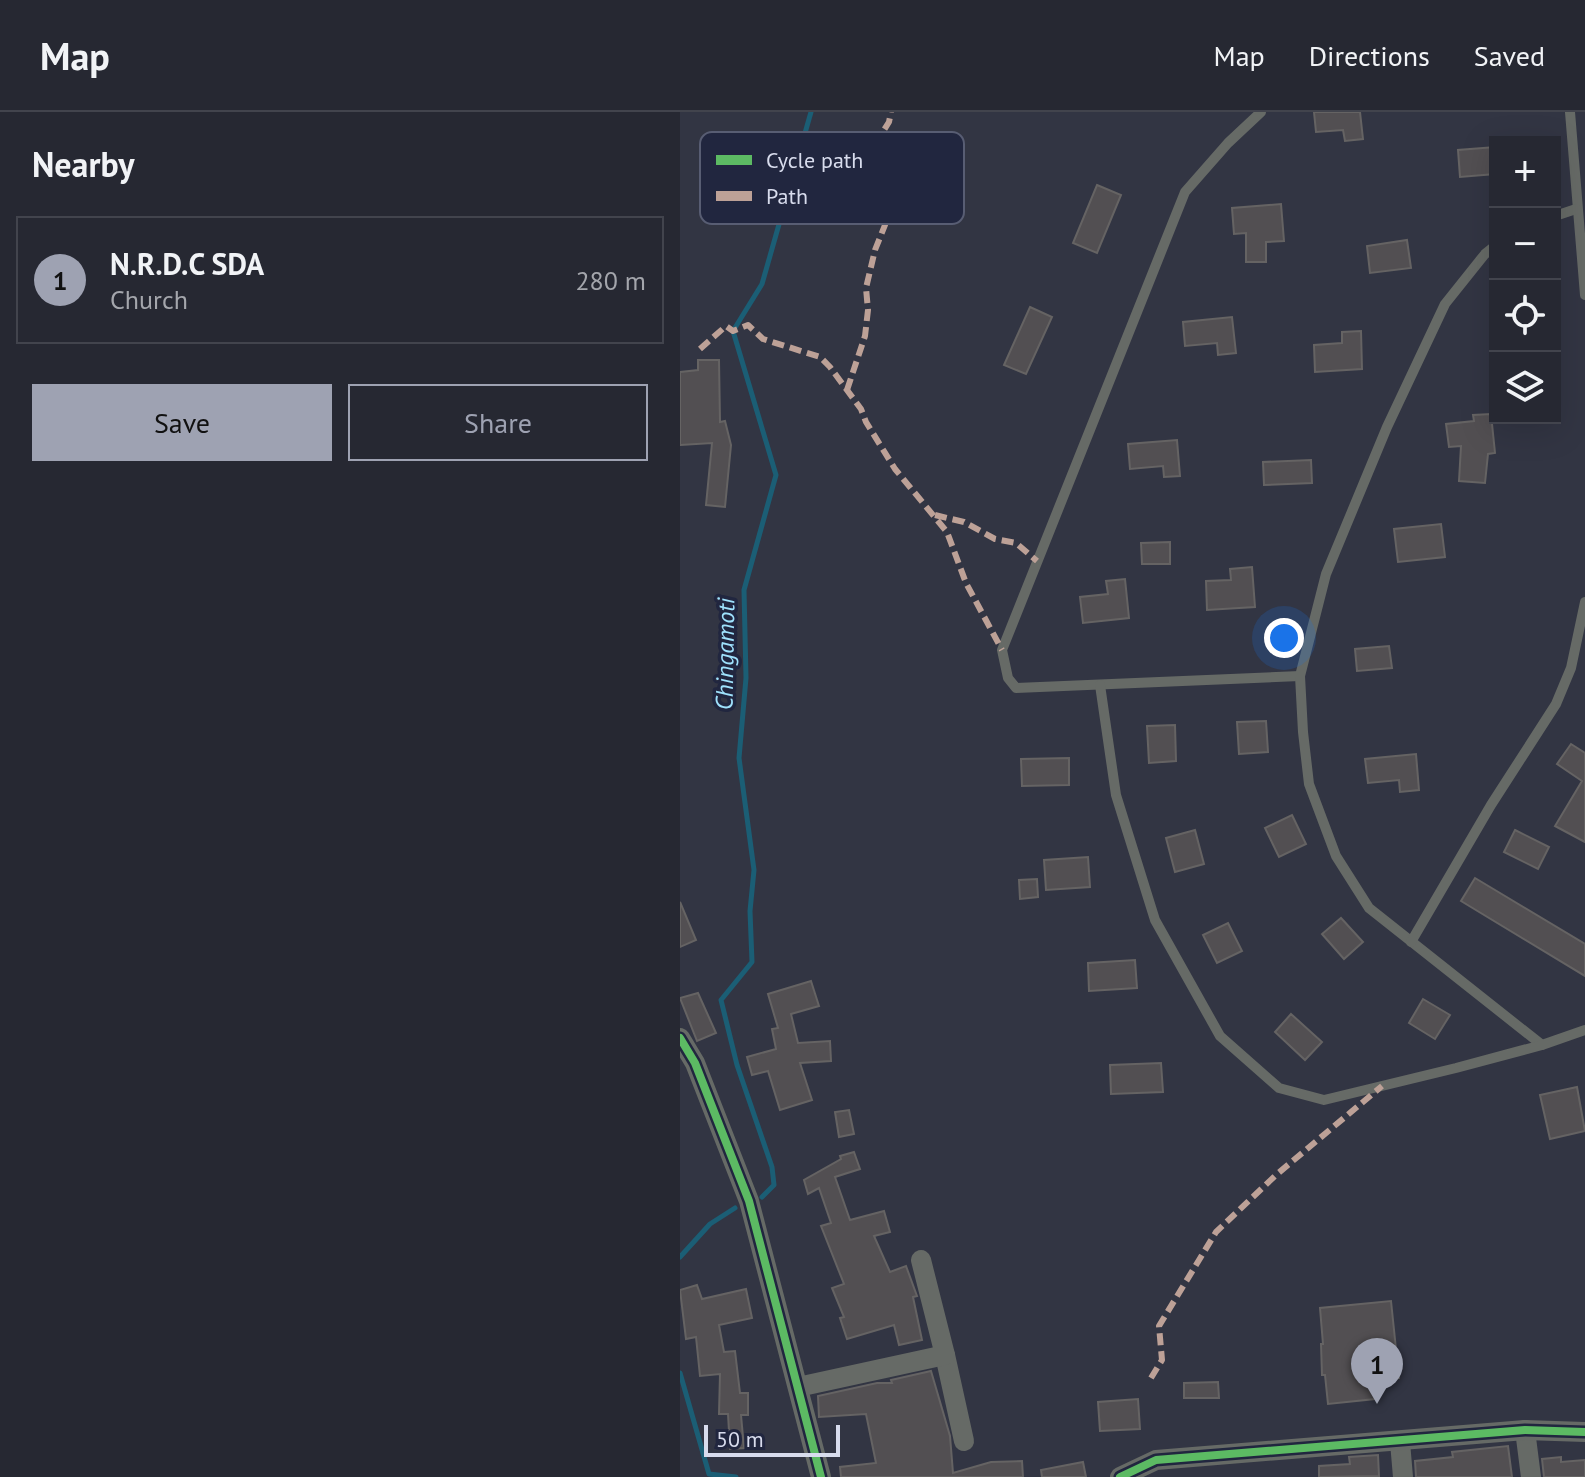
<!DOCTYPE html>
<html lang="en">
<head>
<meta charset="utf-8">
<style>
	body { margin:0; font-family:"PT Sans",sans-serif; background:#32343e; color:#f1f3f6 }
	.controls { position:absolute; right:24px; top:24px; display:grid; overflow:hidden; border-radius:0px; box-shadow:0 8px 32px #0002 }
	.controls button { width:72px; height:72px; display:grid; place-items:center; padding:0; border:0; border-bottom:2px solid #42444d; background:#262832; color:#f1f3f6; font:40px sans-serif }
	.scale { position:absolute; left:24px; bottom:20px; width:136px; box-sizing:border-box; padding-left:8px; border:4px solid #d8dced; border-top:0; font-size:22px; line-height:28px; white-space:nowrap; color:#d8dced; -webkit-text-stroke:6px #21263f; paint-order:stroke }
	.you { position:absolute; left:604px; top:526px; width:28px; height:28px; margin:-20px; border:6px solid #fff; border-radius:50%; background:#1a73e8; box-shadow:0 0 0 12px #1a73e833 }
	.badge { display:grid; place-items:center; width:52px; height:52px; border-radius:50%; background:#9ea2b2; color:#111; font-size:26px; font-weight:700 }
	.pin { position:absolute; translate:-50% -66px; filter:drop-shadow(0 2px 4px #0008) }
	.pin::after { content:''; position:absolute; top:42px; width:28px; height:24px; background:inherit; clip-path:polygon(0 0,100% 0,50% 100%) }
	.list { margin:0; padding:0; list-style:none }
	h2 { display:flex; justify-content:space-between; align-items:center; height:104px; margin:0; padding:0 32px; font-size:34px }
	h2 small { font-size:26px; font-weight:400; color:#a4a6ac }
	.list li { display:grid; grid-template-columns:52px 1fr auto; gap:24px; align-items:center; box-sizing:border-box; height:128px; margin:0 16px 16px; padding:0 16px; border:2px solid #42444d; border-radius:0px }
	.list b { display:block; font-size:30px; white-space:nowrap }
	.list p { margin:0; font-size:26px; white-space:nowrap; color:#a4a6ac }
	.list em { font-size:26px; font-style:normal; color:#a4a6ac }
	.actions { display:flex; gap:16px; padding:24px 32px }
	.actions a { flex:1; padding:18px 0; border:2px solid #9ea2b2; border-radius:0px; text-align:center; font-size:28px; color:#9ea2b2 }
	.actions .main { background:#9ea2b2; color:#111 }
	.icon { flex:none; width:44px; height:44px; fill:none; stroke:currentColor; stroke-width:2; stroke-linecap:round; stroke-linejoin:round }
	.map { position:relative; flex:none; width:905px; height:1365px; overflow:hidden }
	header { display:flex; align-items:center; gap:48px; box-sizing:border-box; height:112px; padding:0 40px; background:#262832; border-bottom:2px solid #42444d }
	header strong { font-size:38px }
	nav { display:flex; gap:44px; margin-inline-start:auto; font-size:28px }
	main { display:flex }
	aside { flex:1; background:#262832 }
	.map>svg:first-child { display:block }
	.lines { fill:none; stroke-linecap:round; stroke-linejoin:round }
	.stream { stroke:#1b5e75; stroke-width:5 }
	.building { fill:#524f52; stroke:#656363; stroke-width:2 }
	.service { stroke:#666a66; stroke-width:10 }
	.minor { stroke:#666a66; stroke-width:20 }
	.quiet { stroke:#bda197; stroke-width:6; stroke-dasharray:12 6; stroke-linecap:butt }
	.cycleway-casing { stroke:#21263f; stroke-width:13 }
	.cycleway { stroke:#5cba63; stroke-width:8 }
	.labels { text-anchor:middle; dominant-baseline:central; stroke-width:7; stroke-linejoin:round; paint-order:stroke }
	.water-label { font-size:24px; font-style:italic; fill:#9fe2fd; stroke:#21263f }
	.key { fill:#21263f; stroke:#585d73; stroke-width:2 }
	.key-label { font-size:22px; fill:#d8dced }
</style>
</head>
<body>
<header>
<strong>Map</strong>
<nav><a>Map</a><a>Directions</a><a>Saved</a></nav>
</header>
<main>
<aside>
<h2>Nearby<small></small></h2>
<ul class="list">
<li><span class="badge">1</span><div><b>N.R.D.C SDA</b><p>Church</p></div><em>280 m</em></li>
</ul>
<div class="actions"><a class="main">Save</a><a>Share</a></div>
</aside>
<div class="map">
<svg width="905" height="1365" viewBox="0 0 905 1365">
	<rect width="100%" height="100%" fill="#323543"/>
	<g class="lines">
		<g class="stream">
			<polyline points="82,1085 94,1073 92,1055 57,953 41,888 72,850 70,799 74,758 59,646 66,566 64,478 96,363 53,219 82,172 131,0"/>
			<polyline points="0,1145 30,1112 55,1096"/>
			<polyline points="0,1261 29,1362 56,1365"/>
		</g>
	</g>
	<g class="building">
		<polygon points="634,0 680,0 683,27 665,29 663,18 636,20"/>
		<polygon points="815,35 815,62 780,65 778,38"/>
		<polygon points="417,73 441,83 417,141 393,131"/>
		<polygon points="601,92 604,129 586,130 586,150 566,150 566,121 554,122 552,96"/>
		<polygon points="727,128 731,156 690,161 687,134"/>
		<polygon points="350,195 372,205 346,262 324,253"/>
		<polygon points="552,205 556,241 538,243 537,231 505,234 503,210"/>
		<polygon points="681,219 682,257 635,260 634,233 662,231 662,220"/>
		<polygon points="18,248 39,248 40,310 45,309 51,333 45,395 26,393 32,331 0,333 0,260 18,258"/>
		<polygon points="811,302 815,341 808,342 805,371 779,369 781,334 769,335 766,312 794,309 793,303"/>
		<polygon points="497,328 500,364 484,365 483,354 450,357 448,332"/>
		<polygon points="631,348 632,371 584,373 583,350"/>
		<polygon points="761,412 765,445 718,450 714,417"/>
		<polygon points="490,430 490,452 462,452 461,431"/>
		<polygon points="572,455 575,495 527,498 526,469 551,468 550,457"/>
		<polygon points="445,467 449,506 403,511 400,485 428,482 426,469"/>
		<polygon points="709,534 712,556 677,559 675,537"/>
		<polygon points="586,609 588,640 559,642 557,610"/>
		<polygon points="495,613 496,649 469,651 467,614"/>
		<polygon points="891,632 905,641 905,730 875,714 902,669 877,652"/>
		<polygon points="736,642 739,678 720,680 719,668 688,671 685,647"/>
		<polygon points="389,646 389,673 342,674 341,647"/>
		<polygon points="612,703 626,732 599,745 585,716"/>
		<polygon points="515,718 524,752 495,760 486,726"/>
		<polygon points="835,718 869,735 858,757 824,740"/>
		<polygon points="408,745 410,775 366,778 364,748"/>
		<polygon points="795,766 905,832 905,864 781,789"/>
		<polygon points="357,767 358,785 340,787 339,768"/>
		<polygon points="0,790 16,828 0,835"/>
		<polygon points="661,806 683,830 664,847 642,822"/>
		<polygon points="548,811 562,839 537,851 523,823"/>
		<polygon points="455,848 457,876 409,879 408,851"/>
		<polygon points="131,869 139,894 111,902 118,931 150,929 151,949 120,951 132,988 100,998 88,959 72,963 67,945 96,937 92,917 98,916 88,882"/>
		<polygon points="18,881 36,921 17,929 0,886"/>
		<polygon points="743,887 770,903 755,927 729,911"/>
		<polygon points="611,902 642,930 625,948 595,920"/>
		<polygon points="481,951 483,980 431,982 430,953"/>
		<polygon points="897,975 905,1019 870,1027 860,983"/>
		<polygon points="169,998 174,1022 159,1025 155,1000"/>
		<polygon points="174,1040 180,1057 155,1065 170,1108 204,1099 210,1120 194,1124 210,1160 226,1154 237,1184 233,1185 242,1228 219,1233 214,1213 167,1227 160,1206 164,1205 152,1176 164,1172 141,1114 151,1111 139,1076 128,1082 124,1068 161,1047 160,1044"/>
		<polygon points="17,1173 22,1187 66,1177 72,1206 39,1213 44,1240 55,1239 60,1281 68,1281 68,1303 61,1303 64,1336 50,1337 48,1302 39,1302 40,1262 20,1264 16,1225 6,1227 0,1178"/>
		<polygon points="711,1189 719,1266 694,1268 695,1287 648,1292 645,1263 642,1263 641,1232 643,1232 640,1196"/>
		<polygon points="251,1259 270,1324 273,1361 311,1350 342,1349 343,1365 161,1365 160,1355 196,1351 186,1302 139,1305 138,1284 197,1271 212,1271 211,1268"/>
		<polygon points="538,1270 539,1286 504,1286 504,1271"/>
		<polygon points="458,1287 460,1317 420,1319 418,1290"/>
		<polygon points="828,1334 832,1365 736,1365 735,1349 773,1345 772,1340"/>
		<polygon points="698,1343 699,1364 639,1365 639,1354 670,1352 669,1345"/>
		<polygon points="881,1345 881,1350 905,1348 905,1365 864,1365 862,1347"/>
		<polygon points="403,1350 406,1365 362,1365 361,1358"/>
	</g>
	<g class="lines">
		<g class="service">
			<polyline points="581,0 548,31 505,80 322,538 328,566 336,576 620,564"/>
			<polyline points="890,0 905,183"/>
			<polyline points="875,104 896,97"/>
			<polyline points="815,134 805,142 765,192 707,315 646,462 620,564 623,620 629,672 656,744 689,796 862,933"/>
			<polyline points="420,573 436,683 475,808 540,924 599,976 644,988 776,956 862,933 905,918"/>
			<polyline points="731,830 811,693 876,592 891,556 905,490"/>
		</g>
		<g class="minor">
			<polyline points="0,926 15,951 69,1089 141,1365"/>
			<polyline points="265,1243 284,1329"/>
			<polyline points="118,1275 265,1243 241,1148"/>
			<polyline points="845,1318 851,1365"/>
			<polyline points="720,1330 723,1365"/>
			<polyline points="440,1365 476,1348 845,1318 905,1320"/>
		</g>
		<g class="quiet">
			<polyline points="20,237 46,214 53,219 68,213 83,227 140,245 150,255 181,297 186,310 215,357 267,420 286,471 322,538"/>
			<polyline points="167,278 185,224 188,198 186,176 195,138 205,113 203,99 197,87 197,43 202,21 209,10 211,0"/>
			<polyline points="255,403 284,410 315,427 336,431 357,449"/>
			<polyline points="471,1266 482,1248 479,1214 536,1120 596,1063 702,974"/>
		</g>
		<defs>
			<g id="cycleway">
				<polyline points="0,926 15,951 69,1089 141,1365"/>
				<polyline points="440,1365 476,1348 845,1318 905,1320"/>
			</g>
		</defs>
		<use href="#cycleway" class="cycleway-casing"/>
		<use href="#cycleway" class="cycleway"/>
	</g>
	<g class="labels">
		<g class="water-label">
			<text transform="translate(45 542) rotate(-89)">Chingamoti</text>
		</g>
	</g>
	<rect x="20" y="20" width="264" height="92" rx="12" class="key"/>
	<rect x="36" y="43" width="36" height="10" fill="#5cba63"/>
	<rect x="36" y="79" width="36" height="10" fill="#bda197"/>
	<g class="key-label">
		<text x="86" y="56">Cycle path</text>
		<text x="86" y="92">Path</text>
	</g>
</svg>
<div class="controls">
<button>+</button>
<button>−</button>
<button><svg class="icon" aria-label="locate" viewBox="0 0 24 24"><circle cx="12" cy="12" r="6"/><path d="M12 2v4M12 18v4M2 12h4M18 12h4"/></svg></button>
<button><svg class="icon" aria-label="layers" viewBox="0 0 24 24"><path d="M12 4l9 5-9 5-9-5zM3 14l9 5 9-5"/></svg></button>
</div>
<div class="scale">50 m</div>
<div class="you"></div>
<div class="pin badge" style="left:697px;top:1292px">1</div>
</div>
</main>
</body>
</html>
